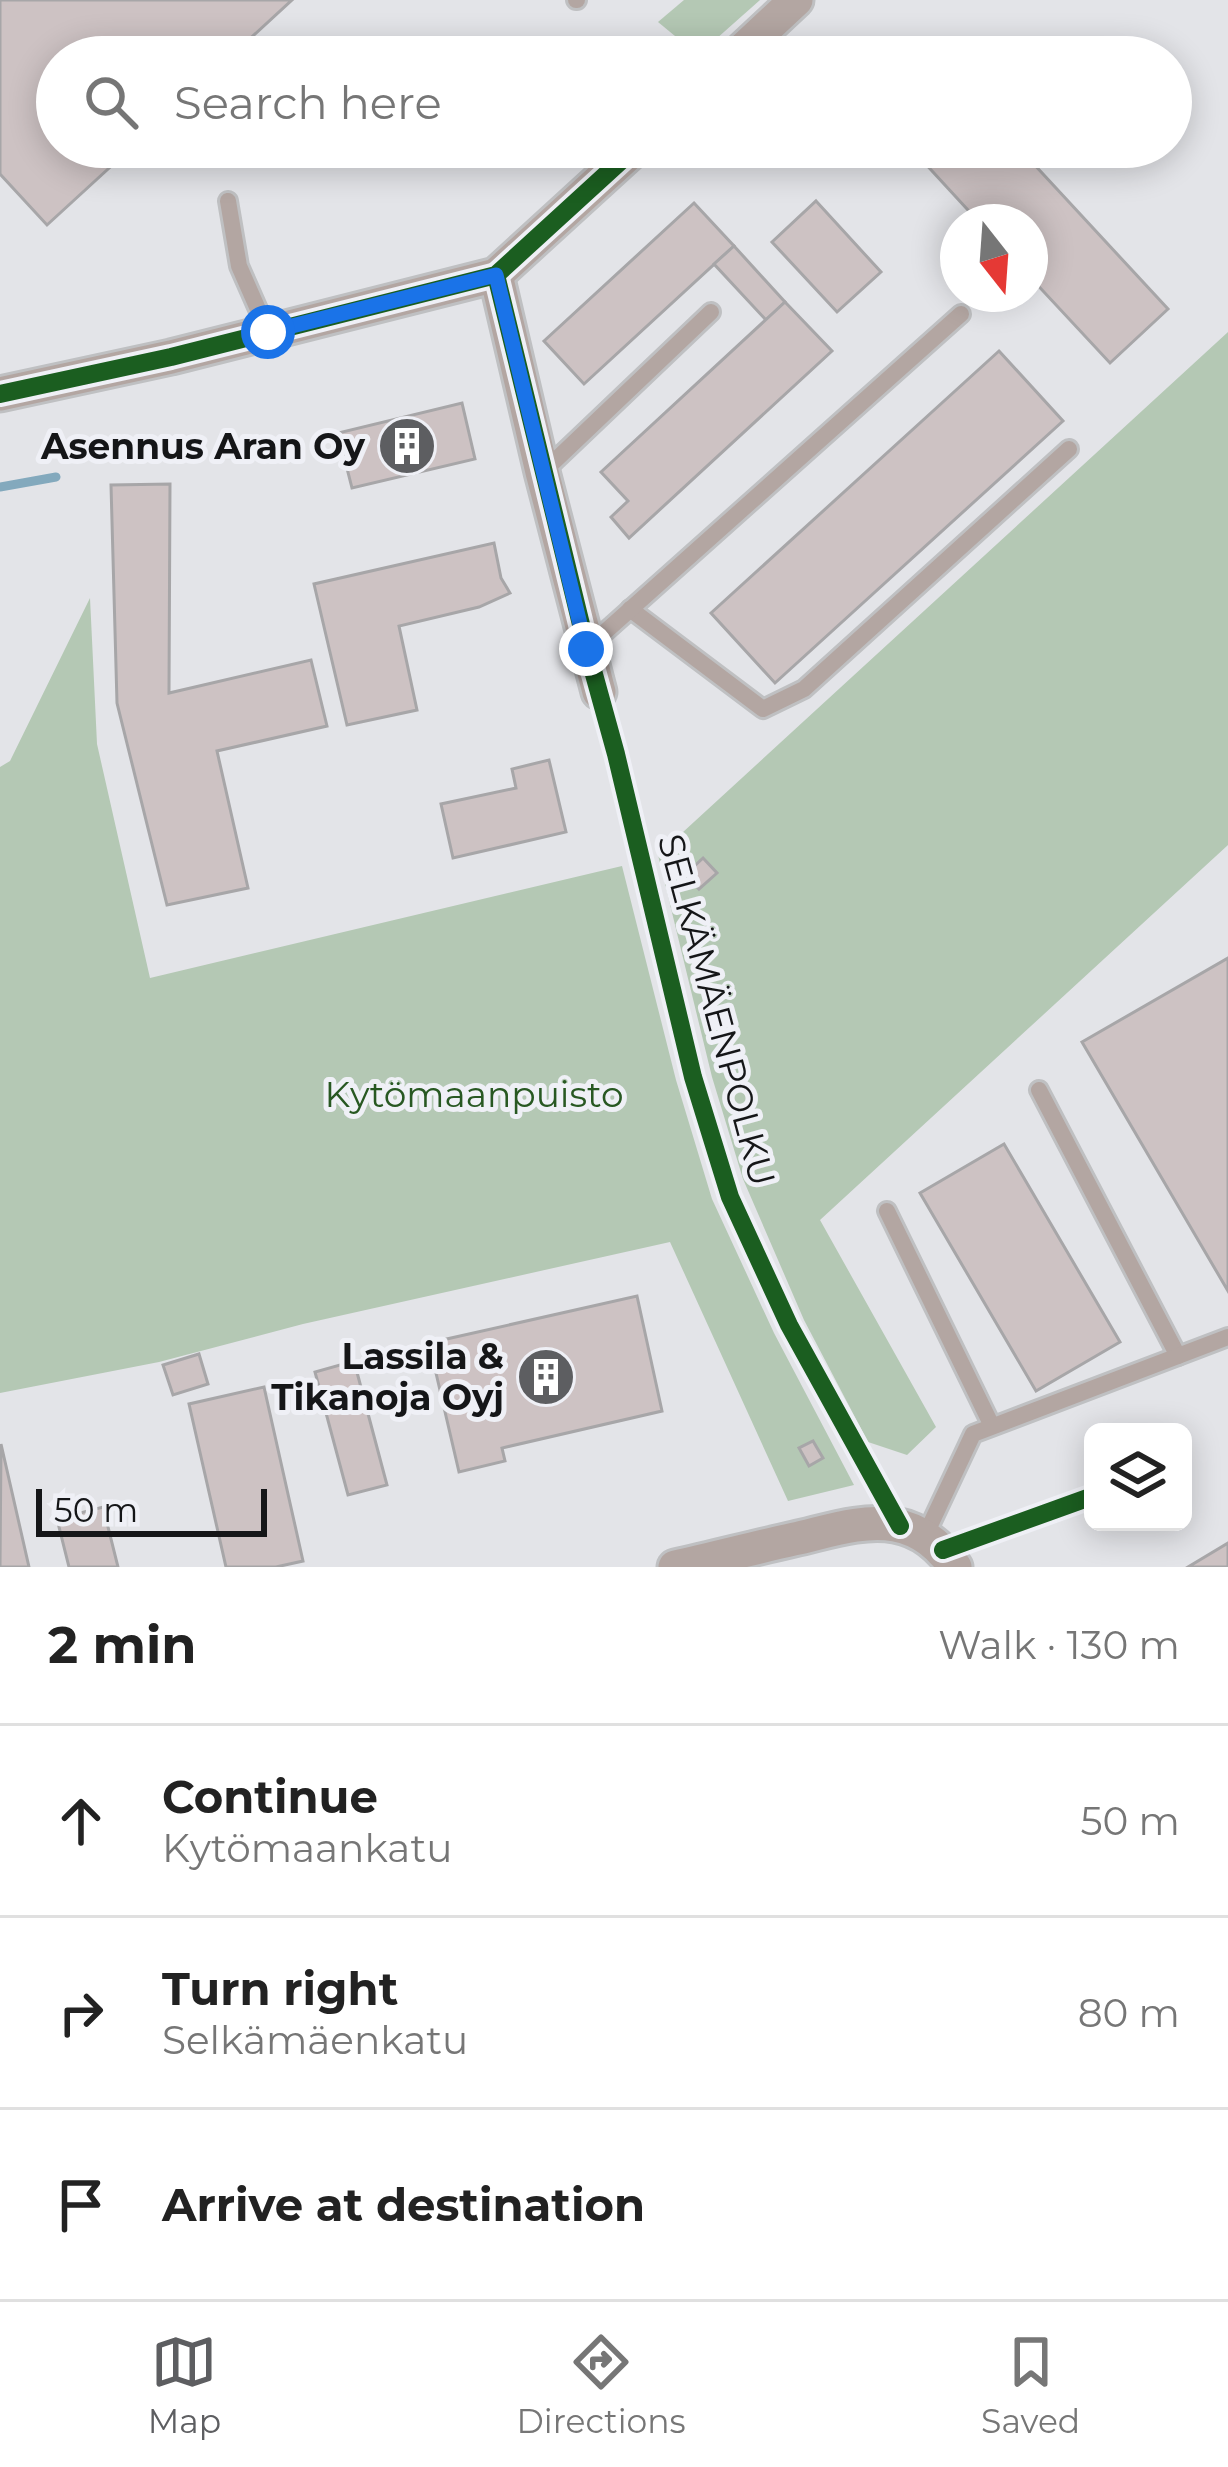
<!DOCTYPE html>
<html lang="en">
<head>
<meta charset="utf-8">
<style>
	body { margin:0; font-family:Montserrat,sans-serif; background:#f6f6f6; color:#222 }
	.controls { position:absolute; right:36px; bottom:36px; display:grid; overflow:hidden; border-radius:18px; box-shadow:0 6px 30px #0003 }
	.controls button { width:108px; height:108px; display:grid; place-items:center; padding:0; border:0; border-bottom:3px solid #e0e0e0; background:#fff; color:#222; font:60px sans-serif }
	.compass { position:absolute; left:940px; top:204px; width:108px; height:108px; border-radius:50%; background:#fff; box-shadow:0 6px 30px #0003; rotate:163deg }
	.scale { position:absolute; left:36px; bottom:30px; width:231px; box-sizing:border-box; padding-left:12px; border:6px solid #151618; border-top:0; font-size:33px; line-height:42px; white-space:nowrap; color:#151618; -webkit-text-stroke:9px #eff0f6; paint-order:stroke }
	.stop { position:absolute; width:36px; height:36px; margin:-27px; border:9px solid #1a73e8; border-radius:50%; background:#fff }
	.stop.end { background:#1a73e8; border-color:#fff; box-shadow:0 3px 12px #0008 }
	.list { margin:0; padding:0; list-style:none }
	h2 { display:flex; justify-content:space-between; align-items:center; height:156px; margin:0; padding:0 48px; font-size:51px }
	h2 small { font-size:39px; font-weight:400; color:#767676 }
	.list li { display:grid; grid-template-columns:78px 1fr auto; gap:36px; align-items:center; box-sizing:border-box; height:192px; padding:0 48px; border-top:3px solid #e0e0e0 }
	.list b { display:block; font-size:45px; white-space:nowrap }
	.list p { margin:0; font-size:39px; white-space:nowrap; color:#767676 }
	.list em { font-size:39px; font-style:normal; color:#767676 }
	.icon { flex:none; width:66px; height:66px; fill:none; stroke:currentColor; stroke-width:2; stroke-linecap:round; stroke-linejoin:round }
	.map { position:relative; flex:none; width:1228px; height:1567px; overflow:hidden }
	.search { position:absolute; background:#fff; box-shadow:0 6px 30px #0003; left:36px; right:36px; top:36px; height:132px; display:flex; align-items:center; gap:30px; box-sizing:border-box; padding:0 42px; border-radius:66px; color:#767676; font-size:45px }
	.sheet { height:732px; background:#fff }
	nav { display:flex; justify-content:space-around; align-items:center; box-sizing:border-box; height:168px; border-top:3px solid #e0e0e0; background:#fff; font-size:33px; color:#767676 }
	nav a { display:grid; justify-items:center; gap:6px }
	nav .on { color:#5d5e61 }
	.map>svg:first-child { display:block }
	.forest { fill:#b4c8b4 }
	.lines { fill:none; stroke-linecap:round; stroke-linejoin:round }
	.stream { stroke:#83a9bd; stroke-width:9 }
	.building { fill:#cdc2c3; stroke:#a7a6a8; stroke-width:3 }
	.service-casing { stroke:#bfc0c2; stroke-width:22 }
	.minor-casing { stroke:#bfc0c2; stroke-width:39 }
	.service { stroke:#b3a6a2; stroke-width:16 }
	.minor { stroke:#b3a6a2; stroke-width:33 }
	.cycleway-casing { stroke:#eff0f6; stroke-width:26 }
	.cycleway { stroke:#1b5e20; stroke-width:18 }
	.route { stroke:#1a73e8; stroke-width:15 }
	.labels { text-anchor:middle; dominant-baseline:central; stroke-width:10; stroke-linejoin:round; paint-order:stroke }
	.poi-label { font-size:36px; font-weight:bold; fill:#151618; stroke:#eff0f6; text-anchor:end }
	.street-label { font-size:36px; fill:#151618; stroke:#eff0f6 }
	.park-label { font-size:36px; fill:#285822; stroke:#eff0f6 }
</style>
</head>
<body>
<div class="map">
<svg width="1228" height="1567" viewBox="0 0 1228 1567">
	<rect width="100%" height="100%" fill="#e3e4e8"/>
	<g class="forest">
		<polygon points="684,0 760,0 698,55 658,22"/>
		<polygon points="1228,332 1228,845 820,1220 936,1427 907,1455 868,1442 804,1320 743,1179 712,1077 658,855"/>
		<polygon points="90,598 97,744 150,978 622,866 676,1080 712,1199 774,1333 854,1485 788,1501 670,1242 303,1324 159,1362 0,1393 0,767 10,761"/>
	</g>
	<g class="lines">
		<polyline class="stream" points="0,487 56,477"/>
	</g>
	<g class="building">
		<polygon points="0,0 292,0 230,57 57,57 57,147 132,147 47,225 0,174"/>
		<polygon points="910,147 1018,147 1168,309 1110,363 1030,277 1030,222 979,222"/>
		<polygon points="816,201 881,272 837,312 772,242"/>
		<polygon points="694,203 734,246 584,384 544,341"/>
		<polygon points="734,246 785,302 766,320 714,264"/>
		<polygon points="785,302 832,351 629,538 611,517 628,501 601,472"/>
		<polygon points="999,351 1063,421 775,683 711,613"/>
		<polygon points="462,403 475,459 352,488 338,433"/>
		<polygon points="170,484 169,693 311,660 327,726 217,751 248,888 167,905 117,703 111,485"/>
		<polygon points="494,543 501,578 510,593 479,607 399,626 417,710 347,725 314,584"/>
		<polygon points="549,760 566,832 453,858 441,804 516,788 512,769"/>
		<polygon points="703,858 717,873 699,889 686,874"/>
		<polygon points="1228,958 1228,1291 1082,1042"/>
		<polygon points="1004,1144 1120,1342 1036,1391 920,1193"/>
		<polygon points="637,1296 662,1411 502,1448 505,1461 459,1472 429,1343"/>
		<polygon points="199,1354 208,1384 173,1395 163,1365"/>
		<polygon points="354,1361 387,1485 348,1495 315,1372"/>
		<polygon points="264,1387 303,1561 276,1567 226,1567 189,1404"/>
		<polygon points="813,1441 823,1458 809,1466 799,1448"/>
		<polygon points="1,1444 29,1567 0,1567"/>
		<polygon points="103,1507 118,1567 69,1567 57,1519"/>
		<polygon points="1228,1543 1228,1567 1188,1567"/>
	</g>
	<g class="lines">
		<defs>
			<g id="service">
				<polyline points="576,0 577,0"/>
				<polyline points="228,201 239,266 268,332"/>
				<polyline points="543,472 711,312"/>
				<polyline points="630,609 763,709 804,689 1069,449"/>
				<polyline points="587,648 961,314"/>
				<polyline points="1039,1090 1178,1356"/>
				<polyline points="887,1211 992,1426"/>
				<polyline points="925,1536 973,1434 1228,1337"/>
			</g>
			<g id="minor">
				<polyline points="735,57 796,0"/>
				<polyline points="496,275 542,472 599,692"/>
				<polyline points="0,394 171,357 496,275 636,147"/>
				<path d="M 675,1567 C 715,1558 754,1548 794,1539 C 826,1532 862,1519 895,1525 C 922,1530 940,1546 955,1567"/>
			</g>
		</defs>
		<use href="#service" class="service-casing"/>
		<use href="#minor" class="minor-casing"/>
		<use href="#service" class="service"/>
		<use href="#minor" class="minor"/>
		<defs>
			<g id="cycleway">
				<polyline points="496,275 587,649 616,754 693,1077 730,1197 789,1325 900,1526"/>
				<polyline points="0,394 171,357 496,275 636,147"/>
				<polyline points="943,1550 1093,1496"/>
			</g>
		</defs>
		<use href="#cycleway" class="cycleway-casing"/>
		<use href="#cycleway" class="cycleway"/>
	</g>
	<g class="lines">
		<polyline class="route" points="268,332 496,275 586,649"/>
	</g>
	<defs>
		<symbol id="building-disc" viewBox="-11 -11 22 22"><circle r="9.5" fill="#5d5e61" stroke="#eff0f6"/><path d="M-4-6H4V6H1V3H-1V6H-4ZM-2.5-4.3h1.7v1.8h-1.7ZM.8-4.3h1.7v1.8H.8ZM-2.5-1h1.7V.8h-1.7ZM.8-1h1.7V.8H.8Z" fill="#fff"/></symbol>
	</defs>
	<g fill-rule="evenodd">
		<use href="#building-disc" x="374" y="413" width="66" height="66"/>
		<use href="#building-disc" x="513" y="1344" width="66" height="66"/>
	</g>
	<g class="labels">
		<g class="poi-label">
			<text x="365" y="446">Asennus Aran Oy</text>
			<text x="504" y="1356">Lassila &amp;<tspan x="504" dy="41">Tikanoja Oyj</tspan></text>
		</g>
		<g class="street-label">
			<text transform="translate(717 1010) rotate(75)">SELKÄMÄENPOLKU</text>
		</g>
		<g class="park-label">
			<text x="474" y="1094">Kytömaanpuisto</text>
		</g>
	</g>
</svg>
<div class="controls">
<button><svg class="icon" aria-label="layers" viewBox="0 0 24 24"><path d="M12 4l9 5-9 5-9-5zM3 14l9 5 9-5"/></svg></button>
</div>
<svg class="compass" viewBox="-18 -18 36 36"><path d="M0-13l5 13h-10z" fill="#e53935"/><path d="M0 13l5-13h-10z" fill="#767676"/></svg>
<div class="scale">50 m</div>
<div class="stop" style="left:268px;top:332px"></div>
<div class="stop end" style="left:586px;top:649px"></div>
<div class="search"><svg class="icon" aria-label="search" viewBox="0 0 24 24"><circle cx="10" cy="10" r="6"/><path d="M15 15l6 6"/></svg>Search here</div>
</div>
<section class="sheet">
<h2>2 min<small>Walk · 130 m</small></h2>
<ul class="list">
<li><svg class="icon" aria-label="ahead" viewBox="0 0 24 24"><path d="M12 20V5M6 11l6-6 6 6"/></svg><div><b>Continue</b><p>Kytömaankatu</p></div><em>50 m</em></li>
<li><svg class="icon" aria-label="right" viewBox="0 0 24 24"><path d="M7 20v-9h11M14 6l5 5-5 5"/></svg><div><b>Turn right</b><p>Selkämäenkatu</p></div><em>80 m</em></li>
<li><svg class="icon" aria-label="arrive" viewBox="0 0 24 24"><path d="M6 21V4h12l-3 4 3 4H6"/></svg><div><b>Arrive at destination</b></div></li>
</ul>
</section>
<nav>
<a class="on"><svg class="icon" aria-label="map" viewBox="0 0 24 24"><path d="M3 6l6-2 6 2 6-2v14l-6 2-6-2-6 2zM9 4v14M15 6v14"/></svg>Map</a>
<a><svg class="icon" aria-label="directions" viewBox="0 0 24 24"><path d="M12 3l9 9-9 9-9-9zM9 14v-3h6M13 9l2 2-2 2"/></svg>Directions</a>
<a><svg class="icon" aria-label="saved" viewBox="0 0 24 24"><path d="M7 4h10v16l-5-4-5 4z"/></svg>Saved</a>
</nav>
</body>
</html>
